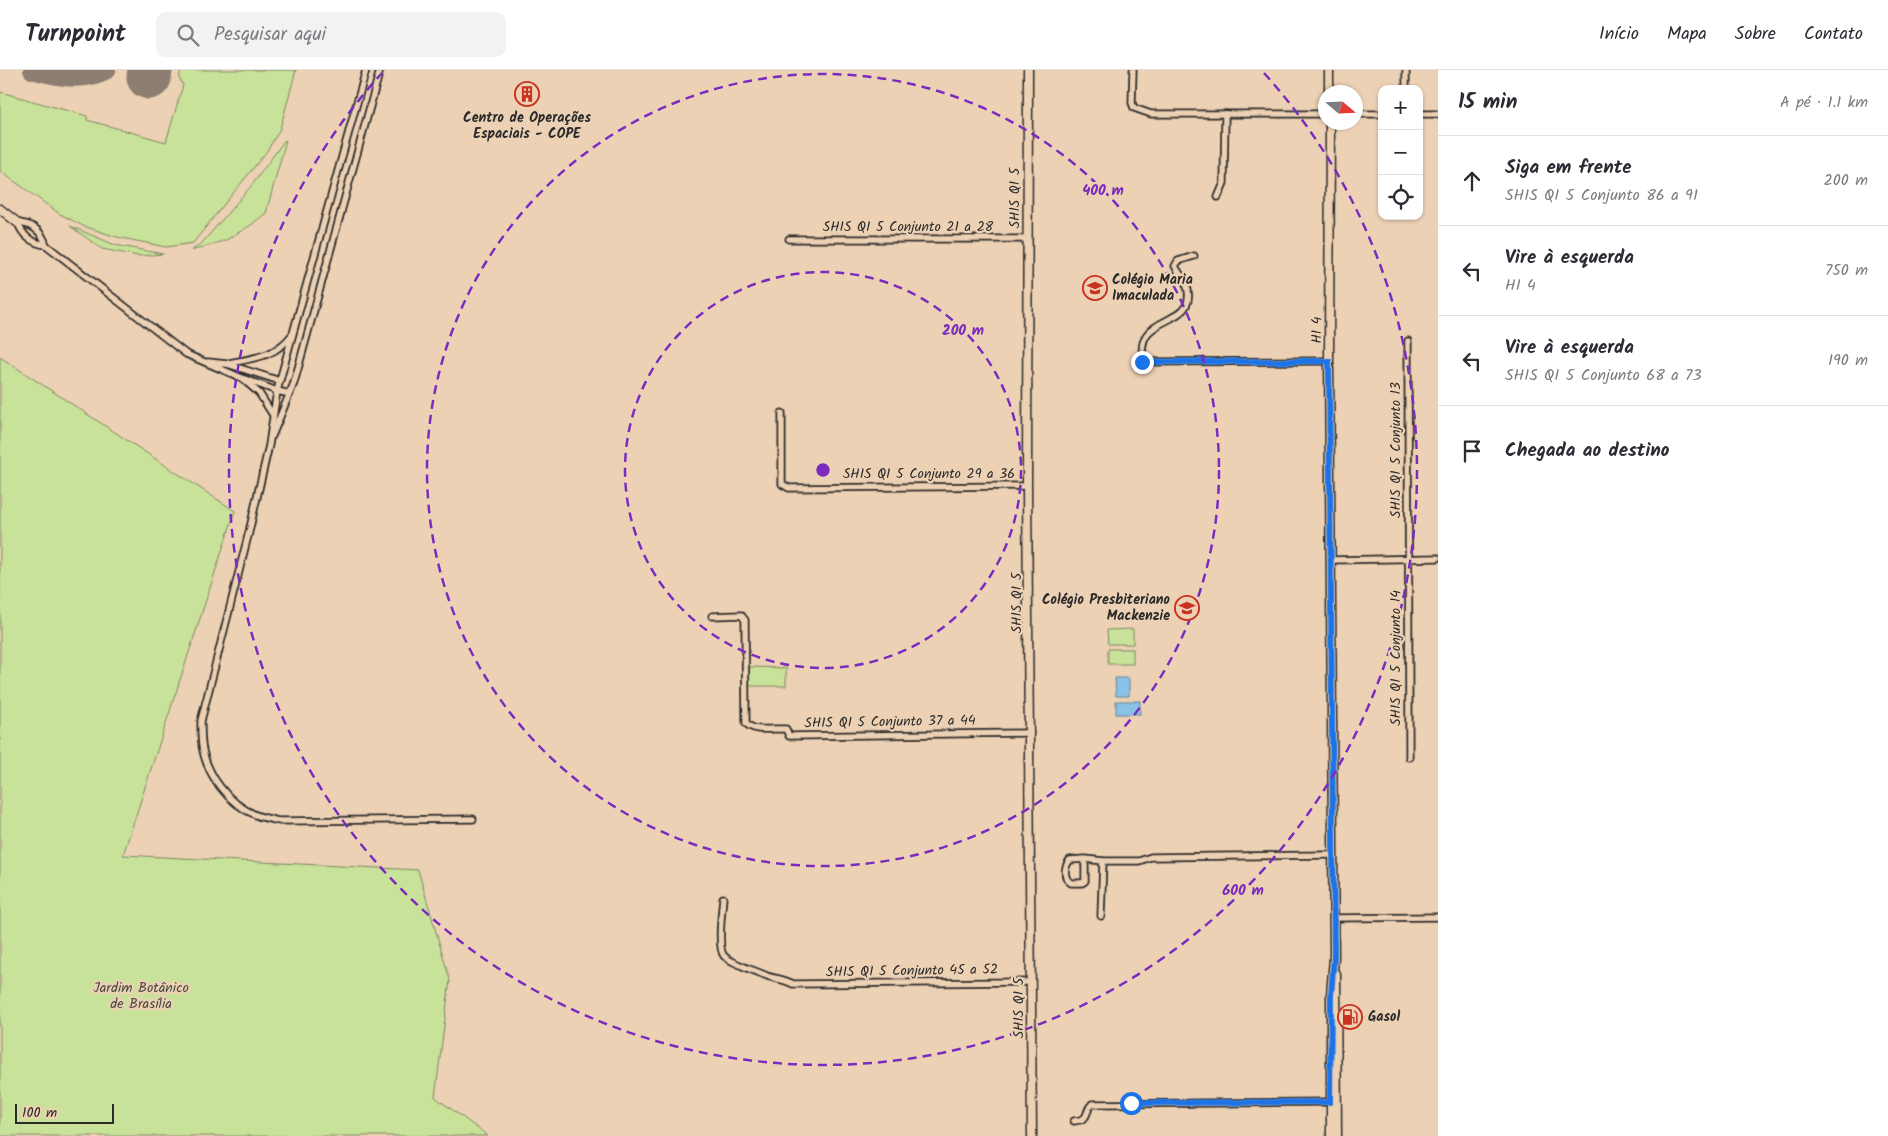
<!DOCTYPE html>
<html lang="pt">
<head>
<meta charset="utf-8">
<style>
	body { margin:0; font-family:Kalam,sans-serif; background:#f2f2f3; color:#2b2b33 }
	.controls { position:absolute; right:15px; top:15px; display:grid; overflow:hidden; border-radius:10px; box-shadow:0 1px 4px #0004 }
	.controls button { width:45px; height:45px; display:grid; place-items:center; padding:0; border:0; border-bottom:1px solid #e1e1e2; background:#fff; color:#2b2b33; font:25px sans-serif }
	.compass { position:absolute; left:1318px; top:15px; width:45px; height:45px; border-radius:50%; background:#fff; box-shadow:0 1px 4px #0004; rotate:109deg }
	.scale { position:absolute; left:15px; bottom:12px; width:99px; box-sizing:border-box; padding-left:5px; border:2px solid #2b2b2b; border-top:0; font-size:14px; line-height:18px; white-space:nowrap; color:#2b2b2b; -webkit-text-stroke:4px #edd1b4; paint-order:stroke }
	.stop { position:absolute; width:15px; height:15px; margin:-11px; border:4px solid #1a73e8; border-radius:50%; background:#fff }
	.stop.end { background:#1a73e8; border-color:#fff; box-shadow:0 1px 5px #0008 }
	.list { margin:0; padding:0; list-style:none }
	h2 { display:flex; justify-content:space-between; align-items:center; height:65px; margin:0; padding:0 20px; font-size:21px }
	h2 small { font-size:16px; font-weight:400; color:#7c7c81 }
	.list li { display:grid; grid-template-columns:32px 1fr auto; gap:15px; align-items:center; box-sizing:border-box; height:90px; padding:0 20px; border-top:1px solid #e1e1e2 }
	.list b { display:block; font-size:19px; white-space:nowrap }
	.list p { margin:0; font-size:16px; white-space:nowrap; color:#7c7c81 }
	.list em { font-size:16px; font-style:normal; color:#7c7c81 }
	.icon { flex:none; width:28px; height:28px; fill:none; stroke:currentColor; stroke-width:2; stroke-linecap:round; stroke-linejoin:round }
	.map { position:relative; flex:none; width:1438px; height:1066px; overflow:hidden }
	header { display:flex; align-items:center; gap:30px; box-sizing:border-box; height:70px; padding:0 25px; background:#fff; border-bottom:1px solid #e1e1e2 }
	header strong { font-size:24px }
	nav { display:flex; gap:28px; margin-inline-start:auto; font-size:18px }
	.search { width:350px; height:45px; background:#f2f2f3; display:flex; align-items:center; gap:12px; box-sizing:border-box; padding:0 18px; border-radius:10px; color:#7c7c81; font-size:19px }
	main { display:flex }
	aside { flex:1; background:#fff }
	.map>svg:first-child { display:block }
	.green { fill:#c9e299; stroke:#7a8662 }
	.water { fill:#89c2e7; stroke:#63869c }
	.lines { fill:none; stroke-linecap:round; stroke-linejoin:round }
	.taxiway { stroke:#8c7e70; stroke-width:18 }
	.runway { stroke:#8c7e70; stroke-width:45 }
	.minor-casing { stroke:#2b2b2b; stroke-width:9 }
	.tertiary-casing { stroke:#2b2b2b; stroke-width:11 }
	.minor { stroke:#edd1b4; stroke-width:5.5 }
	.tertiary { stroke:#edd1b4; stroke-width:8 }
	.route { stroke:#1a73e8; stroke-width:6 }
	.ring { fill:none; stroke:#7b2cbf; stroke-width:2.5; stroke-dasharray:9 6 }
	.labels { text-anchor:middle; dominant-baseline:central; stroke-width:4.5; stroke-linejoin:round; paint-order:stroke }
	.poi-label { font-size:14px; font-weight:bold; fill:#2b2b2b; stroke:#edd1b4; text-anchor:start }
	.street-label { font-size:14px; fill:#2b2b2b; stroke:#edd1b4 }
	.park-label { font-size:14px; fill:#43463c; stroke:#edd1b4 }
	.centre { fill:#7b2cbf; stroke:#edd1b4; stroke-width:2.5 }
	.ring-label { font-size:15px; text-anchor:middle; font-weight:bold; fill:#7b2cbf; stroke:#edd1b4; stroke-width:4.5; stroke-linejoin:round; paint-order:stroke }
</style>
</head>
<body>
<header>
<strong>Turnpoint</strong>
<div class="search"><svg class="icon" aria-label="search" viewBox="0 0 24 24"><circle cx="10" cy="10" r="6"/><path d="M15 15l6 6"/></svg>Pesquisar aqui</div>
<nav><a>Início</a><a>Mapa</a><a>Sobre</a><a>Contato</a></nav>
</header>
<main>
<div class="map">
<svg width="1438" height="1066" viewBox="0 0 1438 1066">
	<rect width="100%" height="100%" fill="#edd1b4"/>
	<filter id="ink" filterUnits="userSpaceOnUse"><feTurbulence type="fractalNoise" baseFrequency=".02" numOctaves="2"/><feDisplacementMap in="SourceGraphic" scale="10" xChannelSelector="R" yChannelSelector="G"/><feConvolveMatrix kernelMatrix="1 2 1 2 8 2 1 2 1" color-interpolation-filters="sRGB"/></filter>
	<g filter="url(#ink)">
		<g class="green">
			<polygon points="181,0 296,0 280,59 267,81 193,173 166,177 117,167 83,156 60,144 0,101 0,22 87,46 87,50 166,72 183,15 179,8"/>
			<polygon points="286,70 266,143 251,155 226,170 191,181 202,173 252,115 284,71"/>
			<polygon points="70,156 115,175 163,184 138,186 102,179"/>
			<polygon points="0,287 235,441 123,785 418,800 450,910 435,1027 488,1066 0,1066"/>
			<polygon points="1133,559 1133,574 1108,574 1107,560"/>
			<rect x="1108" y="579" width="25" height="15"/>
			<polygon points="749,597 786,598 786,616 749,616"/>
		</g>
		<g class="water">
			<polygon points="1115,608 1129,608 1129,626 1116,626"/>
			<rect x="1116" y="631" width="24" height="13"/>
		</g>
		<g class="lines">
			<path class="taxiway" d="M 32,0 C 57,7 83,13 107,0"/>
			<polyline class="runway" points="149,7 150,0"/>
			<defs>
				<g id="minor">
					<path d="M 366,0 L 277,321 L 269,375 L 249,462 L 201,651 C 201,659 201,667 202,675 C 206,704 228,734 256,745 C 263,748 271,749 279,751 L 473,749"/>
					<polyline points="1133,0 1132,33 1134,38 1151,44 1326,44"/>
					<polyline points="1406,19 1406,0"/>
					<polyline points="1356,44 1382,44"/>
					<polyline points="1419,44 1438,44"/>
					<polyline points="1218,127 1224,113 1225,44"/>
					<polyline points="789,169 1028,169"/>
					<path d="M 46,175 C 42,161 33,154 18,153 C 23,167 32,173 46,175 L 186,284 L 242,308 L 277,321 L 290,324"/>
					<polyline points="1408,271 1409,687"/>
					<polyline points="208,292 227,294 280,311"/>
					<polyline points="1141,292 1329,291"/>
					<path d="M 1144,292 C 1131,242 1195,259 1188,220 C 1186,210 1179,204 1175,196 L 1178,191 L 1194,186"/>
					<path d="M 229,293 C 254,288 275,287 292,265"/>
					<polyline points="245,311 259,323 273,345"/>
					<polyline points="782,343 782,414 789,418 1027,416"/>
					<polyline points="272,366 294,313 380,0"/>
					<polyline points="1331,490 1438,488"/>
					<path d="M 712,546 L 741,545 L 745,550 L 746,653 C 754,663 774,658 786,659 L 789,666 L 1030,663"/>
					<path d="M 1085,789 L 1070,790 C 1064,797 1063,808 1071,813 L 1082,813 L 1085,811 L 1085,789 L 1103,791 L 1101,846"/>
					<polyline points="1103,791 1139,791 1151,787 1333,785"/>
					<path d="M 723,828 C 722,839 717,878 724,886 C 733,894 756,901 767,906 C 776,909 784,909 793,914 L 1031,912"/>
					<polyline points="1333,848 1438,847"/>
					<path d="M 1074,1051 C 1092,1049 1083,1043 1092,1034 L 1334,1032"/>
				</g>
				<g id="tertiary">
					<polyline points="1028,0 1027,416 1032,1066"/>
					<polyline points="1329,0 1329,22"/>
					<polyline points="1330,52 1329,291 1334,887 1331,925 1331,1066"/>
					<polyline points="0,139 18,153"/>
					<polyline points="1336,904 1337,1066"/>
				</g>
			</defs>
			<use href="#minor" class="minor-casing"/>
			<use href="#tertiary" class="tertiary-casing"/>
			<use href="#minor" class="minor"/>
			<use href="#tertiary" class="tertiary"/>
		</g>
	</g>
	<g class="lines" filter="url(#ink)">
		<polyline class="route" points="1131,1033 1330,1032 1331,925 1334,887 1329,291 1142,292"/>
	</g>
	<g class="ring">
		<circle cx="823" cy="400" r="198"/>
		<circle cx="823" cy="400" r="396"/>
		<path d="M1264 3A594 594 0 1 1 382 3"/>
	</g>
	<defs>
		<symbol id="building-ring" viewBox="-11 -11 22 22"><circle r="9.5" fill="#edd1b4" stroke="#c8321e" stroke-width="1.5"/><path d="M-4-6H4V6H1V3H-1V6H-4ZM-2.5-4.3h1.7v1.8h-1.7ZM.8-4.3h1.7v1.8H.8ZM-2.5-1h1.7V.8h-1.7ZM.8-1h1.7V.8H.8Z" fill="#c8321e"/></symbol>
		<symbol id="school-ring" viewBox="-11 -11 22 22"><circle r="9.5" fill="#edd1b4" stroke="#c8321e" stroke-width="1.5"/><path d="M0-5L7-2L0 1L-7-2ZM-4 1L0 2.5L4 1V4Q0 6-4 4Z" fill="#c8321e"/></symbol>
		<symbol id="fuel-ring" viewBox="-11 -11 22 22"><circle r="9.5" fill="#edd1b4" stroke="#c8321e" stroke-width="1.5"/><path d="M-5.5-6h7V0h2V4h1.3V-2.5L3-4.5l.8-.8L6-3V5H2.5V1h-1V6h-7ZM-4.2-4.7v3.2H.2V-4.7Z" fill="#c8321e"/></symbol>
	</defs>
	<g fill-rule="evenodd">
		<use href="#building-ring" x="513" y="10" width="28" height="28"/>
		<use href="#school-ring" x="1081" y="204" width="28" height="28"/>
		<use href="#school-ring" x="1173" y="524" width="28" height="28"/>
		<use href="#fuel-ring" x="1336" y="933" width="28" height="28"/>
	</g>
	<g class="labels">
		<g class="poi-label">
			<text x="527" y="48" text-anchor="middle">Centro de Operações<tspan x="527" dy="16">Espaciais - COPE</tspan></text>
			<text x="1112" y="210">Colégio Maria<tspan x="1112" dy="16">Imaculada</tspan></text>
			<text x="1170" y="530" text-anchor="end">Colégio Presbiteriano<tspan x="1170" dy="16">Mackenzie</tspan></text>
			<text x="1368" y="947">Gasol</text>
		</g>
		<g class="street-label">
			<text transform="translate(1015 128) rotate(-90)">SHIS QI 5</text>
			<text x="908" y="157">SHIS QI 5 Conjunto 21 a 28</text>
			<text transform="translate(1317 260) rotate(-90)">HI 4</text>
			<text transform="translate(1396 380) rotate(-90)">SHIS QI 5 Conjunto 13</text>
			<text x="929" y="404">SHIS QI 5 Conjunto 29 a 36</text>
			<text transform="translate(1017 533) rotate(-90)">SHIS QI 5</text>
			<text transform="translate(1396 588) rotate(-90)">SHIS QI 5 Conjunto 14</text>
			<text transform="translate(890 652) rotate(-1)">SHIS QI 5 Conjunto 37 a 44</text>
			<text transform="translate(912 901) rotate(-1)">SHIS QI 5 Conjunto 45 a 52</text>
			<text transform="translate(1019 938) rotate(-90)">SHIS QI 5</text>
		</g>
		<g class="park-label">
			<text x="141" y="918">Jardim Botânico<tspan x="141" dy="16">de Brasília</tspan></text>
		</g>
	</g>
	<circle cx="823" cy="400" r="8" class="centre"/>
	<g class="ring-label">
		<text x="1103" y="125">400 m</text>
		<text x="963" y="265">200 m</text>
		<text x="1243" y="825">600 m</text>
	</g>
</svg>
<div class="controls">
<button>+</button>
<button>−</button>
<button><svg class="icon" aria-label="locate" viewBox="0 0 24 24"><circle cx="12" cy="12" r="6"/><path d="M12 2v4M12 18v4M2 12h4M18 12h4"/></svg></button>
</div>
<svg class="compass" viewBox="-18 -18 36 36"><path d="M0-13l5 13h-10z" fill="#e53935"/><path d="M0 13l5-13h-10z" fill="#7c7c81"/></svg>
<div class="scale">100 m</div>
<div class="stop" style="left:1131px;top:1033px"></div>
<div class="stop end" style="left:1142px;top:292px"></div>
</div>
<aside>
<h2>15 min<small>A pé · 1.1 km</small></h2>
<ul class="list">
<li><svg class="icon" aria-label="ahead" viewBox="0 0 24 24"><path d="M12 20V5M6 11l6-6 6 6"/></svg><div><b>Siga em frente</b><p>SHIS QI 5 Conjunto 86 a 91</p></div><em>200 m</em></li>
<li><svg class="icon" aria-label="left" viewBox="0 0 24 24"><path d="M17 20v-9H6M10 6l-5 5 5 5"/></svg><div><b>Vire à esquerda</b><p>HI 4</p></div><em>750 m</em></li>
<li><svg class="icon" aria-label="left" viewBox="0 0 24 24"><path d="M17 20v-9H6M10 6l-5 5 5 5"/></svg><div><b>Vire à esquerda</b><p>SHIS QI 5 Conjunto 68 a 73</p></div><em>190 m</em></li>
<li><svg class="icon" aria-label="arrive" viewBox="0 0 24 24"><path d="M6 21V4h12l-3 4 3 4H6"/></svg><div><b>Chegada ao destino</b></div></li>
</ul>
</aside>
</main>
</body>
</html>
